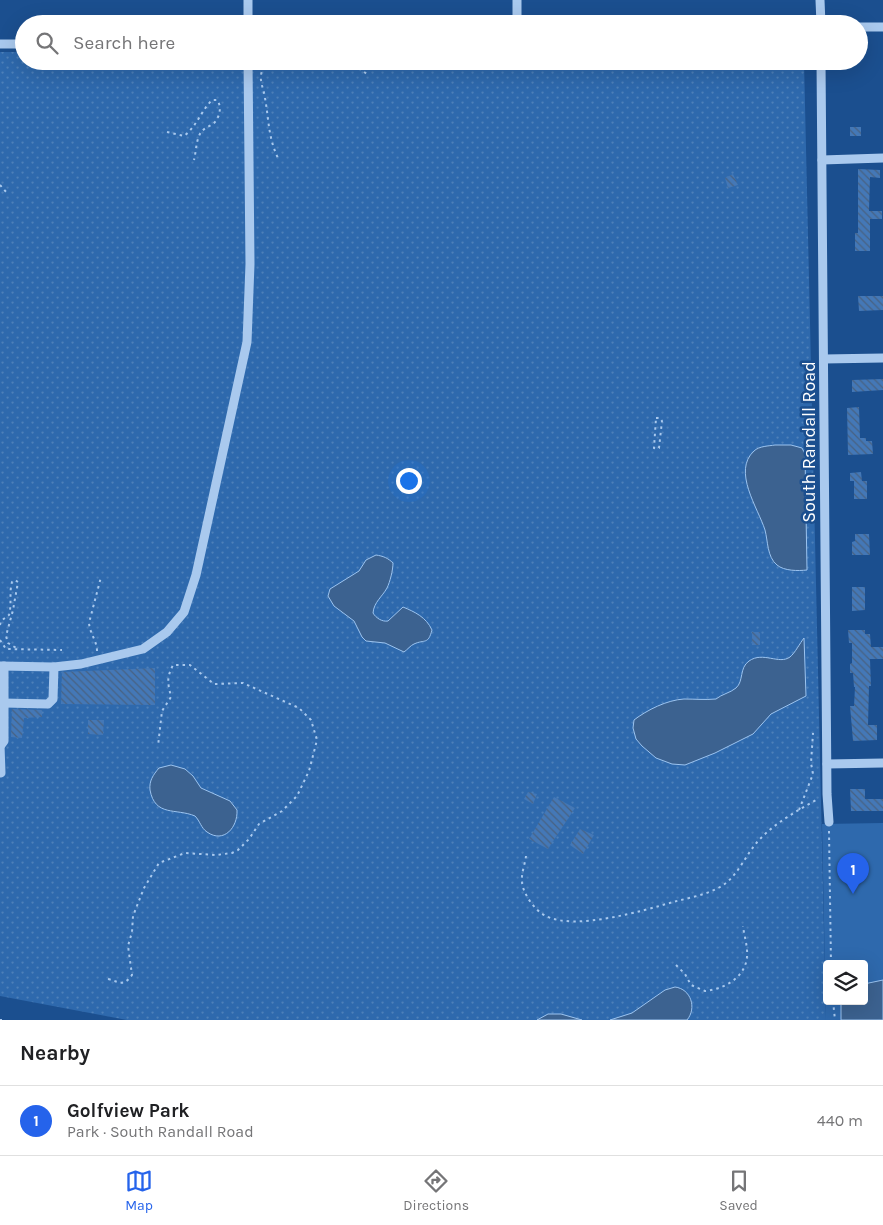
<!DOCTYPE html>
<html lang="en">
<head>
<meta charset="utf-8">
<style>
	body { margin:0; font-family:Karla,sans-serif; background:#f6f6f6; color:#202124 }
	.controls { position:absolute; right:15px; bottom:15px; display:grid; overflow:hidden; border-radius:5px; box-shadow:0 5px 20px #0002 }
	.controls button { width:45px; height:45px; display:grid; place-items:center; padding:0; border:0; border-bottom:1px solid #e0e0e0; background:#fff; color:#202124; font:25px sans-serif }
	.you { position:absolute; left:408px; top:480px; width:18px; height:18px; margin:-12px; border:4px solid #fff; border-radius:50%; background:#1a73e8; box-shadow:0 0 0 8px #1a73e833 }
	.badge { display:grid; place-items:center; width:32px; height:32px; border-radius:50%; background:#2563eb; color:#fff; font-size:16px; font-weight:700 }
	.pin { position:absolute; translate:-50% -41px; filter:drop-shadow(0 1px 2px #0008) }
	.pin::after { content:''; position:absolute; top:26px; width:18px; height:15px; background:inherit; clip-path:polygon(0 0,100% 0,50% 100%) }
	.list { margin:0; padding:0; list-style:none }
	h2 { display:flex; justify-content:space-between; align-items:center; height:65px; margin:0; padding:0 20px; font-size:21px }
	h2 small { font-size:16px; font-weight:400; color:#757577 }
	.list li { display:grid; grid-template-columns:32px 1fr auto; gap:15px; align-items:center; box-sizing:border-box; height:70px; padding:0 20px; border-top:1px solid #e0e0e0 }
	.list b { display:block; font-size:19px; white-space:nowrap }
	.list p { margin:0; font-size:16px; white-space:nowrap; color:#757577 }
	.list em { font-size:16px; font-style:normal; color:#757577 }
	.icon { flex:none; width:28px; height:28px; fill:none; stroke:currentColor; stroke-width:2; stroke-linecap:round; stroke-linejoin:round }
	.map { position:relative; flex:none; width:883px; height:1020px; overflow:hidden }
	.search { position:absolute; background:#fff; box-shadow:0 5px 20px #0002; left:15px; right:15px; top:15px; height:55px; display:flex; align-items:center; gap:12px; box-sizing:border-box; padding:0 18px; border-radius:28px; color:#757577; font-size:19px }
	.sheet { height:135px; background:#fff }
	nav { display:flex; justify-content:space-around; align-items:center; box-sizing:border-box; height:70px; border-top:1px solid #e0e0e0; background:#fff; font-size:14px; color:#757577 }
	nav a { display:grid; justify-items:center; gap:2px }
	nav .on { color:#2563eb }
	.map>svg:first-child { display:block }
	.grass { fill:url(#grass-dots) }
	.park { fill:#2e69ad; fill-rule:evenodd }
	.water { fill:#3c6290; stroke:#9cc4f0 }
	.building { fill:url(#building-back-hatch) }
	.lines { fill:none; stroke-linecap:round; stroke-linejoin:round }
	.path { stroke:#a9c9ee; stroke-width:2; stroke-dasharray:2.5 4; stroke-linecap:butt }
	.minor { stroke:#a9c9ee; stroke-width:9 }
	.labels { text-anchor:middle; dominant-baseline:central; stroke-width:5; stroke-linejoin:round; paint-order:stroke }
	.street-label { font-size:18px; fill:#fff; stroke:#1b4f8f }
</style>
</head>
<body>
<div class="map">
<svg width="883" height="1020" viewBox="0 0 883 1020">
	<defs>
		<pattern id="grass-dots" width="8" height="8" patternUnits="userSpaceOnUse" patternTransform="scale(1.25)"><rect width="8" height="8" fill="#2e69ad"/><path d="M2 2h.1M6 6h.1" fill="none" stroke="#4d80b9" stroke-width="1.8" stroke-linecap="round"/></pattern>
		<pattern id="building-back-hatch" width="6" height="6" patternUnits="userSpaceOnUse" patternTransform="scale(1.25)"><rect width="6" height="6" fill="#4478b7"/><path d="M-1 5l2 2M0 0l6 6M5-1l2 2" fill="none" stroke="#486282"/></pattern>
	</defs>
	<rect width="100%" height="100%" fill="#1b4f8f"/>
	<polygon class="grass" points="0,52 24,52 24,61 804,61 826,1020 127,1020 0,996"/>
	<path class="park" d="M 883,823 L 883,1020 L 826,1020 L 822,824 ZM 827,964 L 864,964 L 864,1001 L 827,1001 Z"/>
	<g class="water">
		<path d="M 775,445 L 791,445 L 802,448 L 805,454 L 807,570 C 798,571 784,571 777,565 C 767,557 768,541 765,530 C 758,508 732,471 754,451 C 759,446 769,446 775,445 Z"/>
		<path d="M 376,555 C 383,556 388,558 393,563 C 393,570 390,582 387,588 C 382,597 374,602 373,613 C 376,618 382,622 388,621 L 403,607 C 415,612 426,617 432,630 C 428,645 425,639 414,644 C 411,645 407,650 404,652 L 385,643 L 366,641 L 362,637 L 354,621 L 334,606 L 328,596 L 330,589 L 359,571 L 366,560 Z"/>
		<path d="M 804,638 L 806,696 L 771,714 L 753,734 L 715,753 L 685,765 L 672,764 L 656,758 L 642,746 L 636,739 L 633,728 L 634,720 C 647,710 667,700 684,699 C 695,699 705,700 716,699 C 722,694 730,693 736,688 C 744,681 739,668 749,661 C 763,651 779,665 790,657 C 795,653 800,643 804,638 Z"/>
		<path d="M 171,765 L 185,769 L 193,776 L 201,788 L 230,801 L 237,810 C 238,827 224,844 207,832 C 201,828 200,821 195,816 C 176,808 155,817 150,790 C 149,781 153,775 159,768 Z"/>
		<polygon points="883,980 883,1020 841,1020 841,1001 864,1001 864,984"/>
		<path d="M 675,987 C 691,989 697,1008 687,1020 L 610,1020 L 632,1013 L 665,990 Z"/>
		<polygon points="548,1014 561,1014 582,1020 537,1020"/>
	</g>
	<g class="building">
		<rect x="850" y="127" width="11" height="9"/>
		<polygon points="858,169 880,170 880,178 870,177 869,211 882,211 882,219 870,219 870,251 855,251 855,233 858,233"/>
		<polygon points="733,174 738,185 728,188 725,178"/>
		<polygon points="858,296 883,296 883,310 859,311"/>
		<polygon points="883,379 883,390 852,392 852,380"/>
		<polygon points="859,407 860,438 866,438 866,441 872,441 873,454 848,455 847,408"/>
		<polygon points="861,472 862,481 867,481 867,499 854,499 854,481 850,481 850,473"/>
		<polygon points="855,534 869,534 870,555 852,555 852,542 855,541"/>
		<polygon points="852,587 865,587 865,610 852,611"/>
		<polygon points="848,630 865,630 865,634 870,634 871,647 883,647 883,659 870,659 871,686 869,686 868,725 877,725 877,740 853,741 850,706 854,706 855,687 854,687 853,673 850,673 850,664 852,663 852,643 849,643"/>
		<rect x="752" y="632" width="8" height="13"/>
		<polygon points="155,668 155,705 61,704 62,672"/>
		<polygon points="12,709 42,710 42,717 24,718 22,738 11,737"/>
		<polygon points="88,720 104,720 103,735 88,734"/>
		<polygon points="850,789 865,789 865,799 883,799 883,811 851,811"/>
		<polygon points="528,792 537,794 533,804 524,799"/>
		<polygon points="554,797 575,808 548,849 529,839"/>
		<polygon points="580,829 594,835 583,854 570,845"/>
	</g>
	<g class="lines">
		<g class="path">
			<path d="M 268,61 C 265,65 262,69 261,75 C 260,83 264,90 265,98 C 269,120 268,137 278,158"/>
			<polyline points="348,61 367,74"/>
			<path d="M 167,132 L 184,136 C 197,126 201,111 212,100 L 217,100 C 222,106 220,117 214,123 C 208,128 202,128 199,136 C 196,143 196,152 194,160"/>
			<polyline points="0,185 7,193"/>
			<polygon points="656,418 660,418 662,421 659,448 657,449 654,448"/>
			<path d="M 0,625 L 1,621 L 9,615 C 12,604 9,592 12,582 L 15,580 L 18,582 L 13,610 L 6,636 L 8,643 L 18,649"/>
			<polyline points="0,640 6,649 62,650"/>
			<path d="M 97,651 C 97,641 90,634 89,623 L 101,577"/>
			<polyline points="799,810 813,774 811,763 813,733"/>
			<polyline points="829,831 831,964"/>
			<path d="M 526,856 C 525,864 521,874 522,882 C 523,894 535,911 546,916 C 575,931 642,911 673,902 C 688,898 706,895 720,887 C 738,877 745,855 759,840 C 776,822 797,811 818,799"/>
			<path d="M 676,965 L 685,974 L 691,985 L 705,991 C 724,989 745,978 747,957 C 748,947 744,935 743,926"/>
			<path d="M 108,979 C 120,982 123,987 132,975 L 128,946 L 132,932 L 133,916 L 144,888 L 159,863 L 185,853 L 216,855 L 232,853 L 238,850 L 249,839 L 259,824 L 282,811 L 297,796 L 309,771 L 317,740 L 311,720 L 299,708 L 243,683 L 214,684 L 190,665 L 173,665 C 166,679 168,683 171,697 L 162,711 L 158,746"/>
			<polyline points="833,1001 835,1020"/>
			<polyline points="0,1020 2,1020"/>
		</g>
		<g class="minor">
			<polyline points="248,0 248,24"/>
			<polyline points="517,0 517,24"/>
			<polyline points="820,0 821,24"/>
			<polyline points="859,27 883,27"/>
			<polyline points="0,44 24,44"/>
			<polyline points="821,61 827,794 829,822"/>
			<polyline points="822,160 883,158"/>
			<polyline points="824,359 883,358"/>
			<polyline points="0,666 54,667 81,664 143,649 167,632 184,612 196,575 247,342 250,264 248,61"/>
			<polyline points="4,703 48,704 53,699 54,667"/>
			<polyline points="0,745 1,773"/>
			<polyline points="1,745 4,741 4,666"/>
			<polyline points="827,764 883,763"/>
		</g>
	</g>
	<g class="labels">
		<g class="street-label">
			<text transform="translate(809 442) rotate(-90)">South Randall Road</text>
		</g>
	</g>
</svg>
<div class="controls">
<button><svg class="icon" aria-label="layers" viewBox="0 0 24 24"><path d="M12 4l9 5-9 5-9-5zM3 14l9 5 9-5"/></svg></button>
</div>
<div class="you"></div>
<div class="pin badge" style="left:853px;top:894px">1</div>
<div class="search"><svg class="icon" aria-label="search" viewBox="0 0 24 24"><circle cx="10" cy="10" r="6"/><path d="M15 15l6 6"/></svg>Search here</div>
</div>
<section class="sheet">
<h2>Nearby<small></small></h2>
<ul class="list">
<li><span class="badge">1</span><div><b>Golfview Park</b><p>Park · South Randall Road</p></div><em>440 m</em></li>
</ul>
</section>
<nav>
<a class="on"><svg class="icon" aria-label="map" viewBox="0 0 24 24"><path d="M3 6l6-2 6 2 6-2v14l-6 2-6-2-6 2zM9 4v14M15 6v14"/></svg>Map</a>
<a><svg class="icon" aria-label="directions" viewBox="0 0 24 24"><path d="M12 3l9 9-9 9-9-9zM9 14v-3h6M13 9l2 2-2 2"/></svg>Directions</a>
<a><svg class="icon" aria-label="saved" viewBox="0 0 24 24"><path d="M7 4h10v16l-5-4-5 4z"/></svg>Saved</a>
</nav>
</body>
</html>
